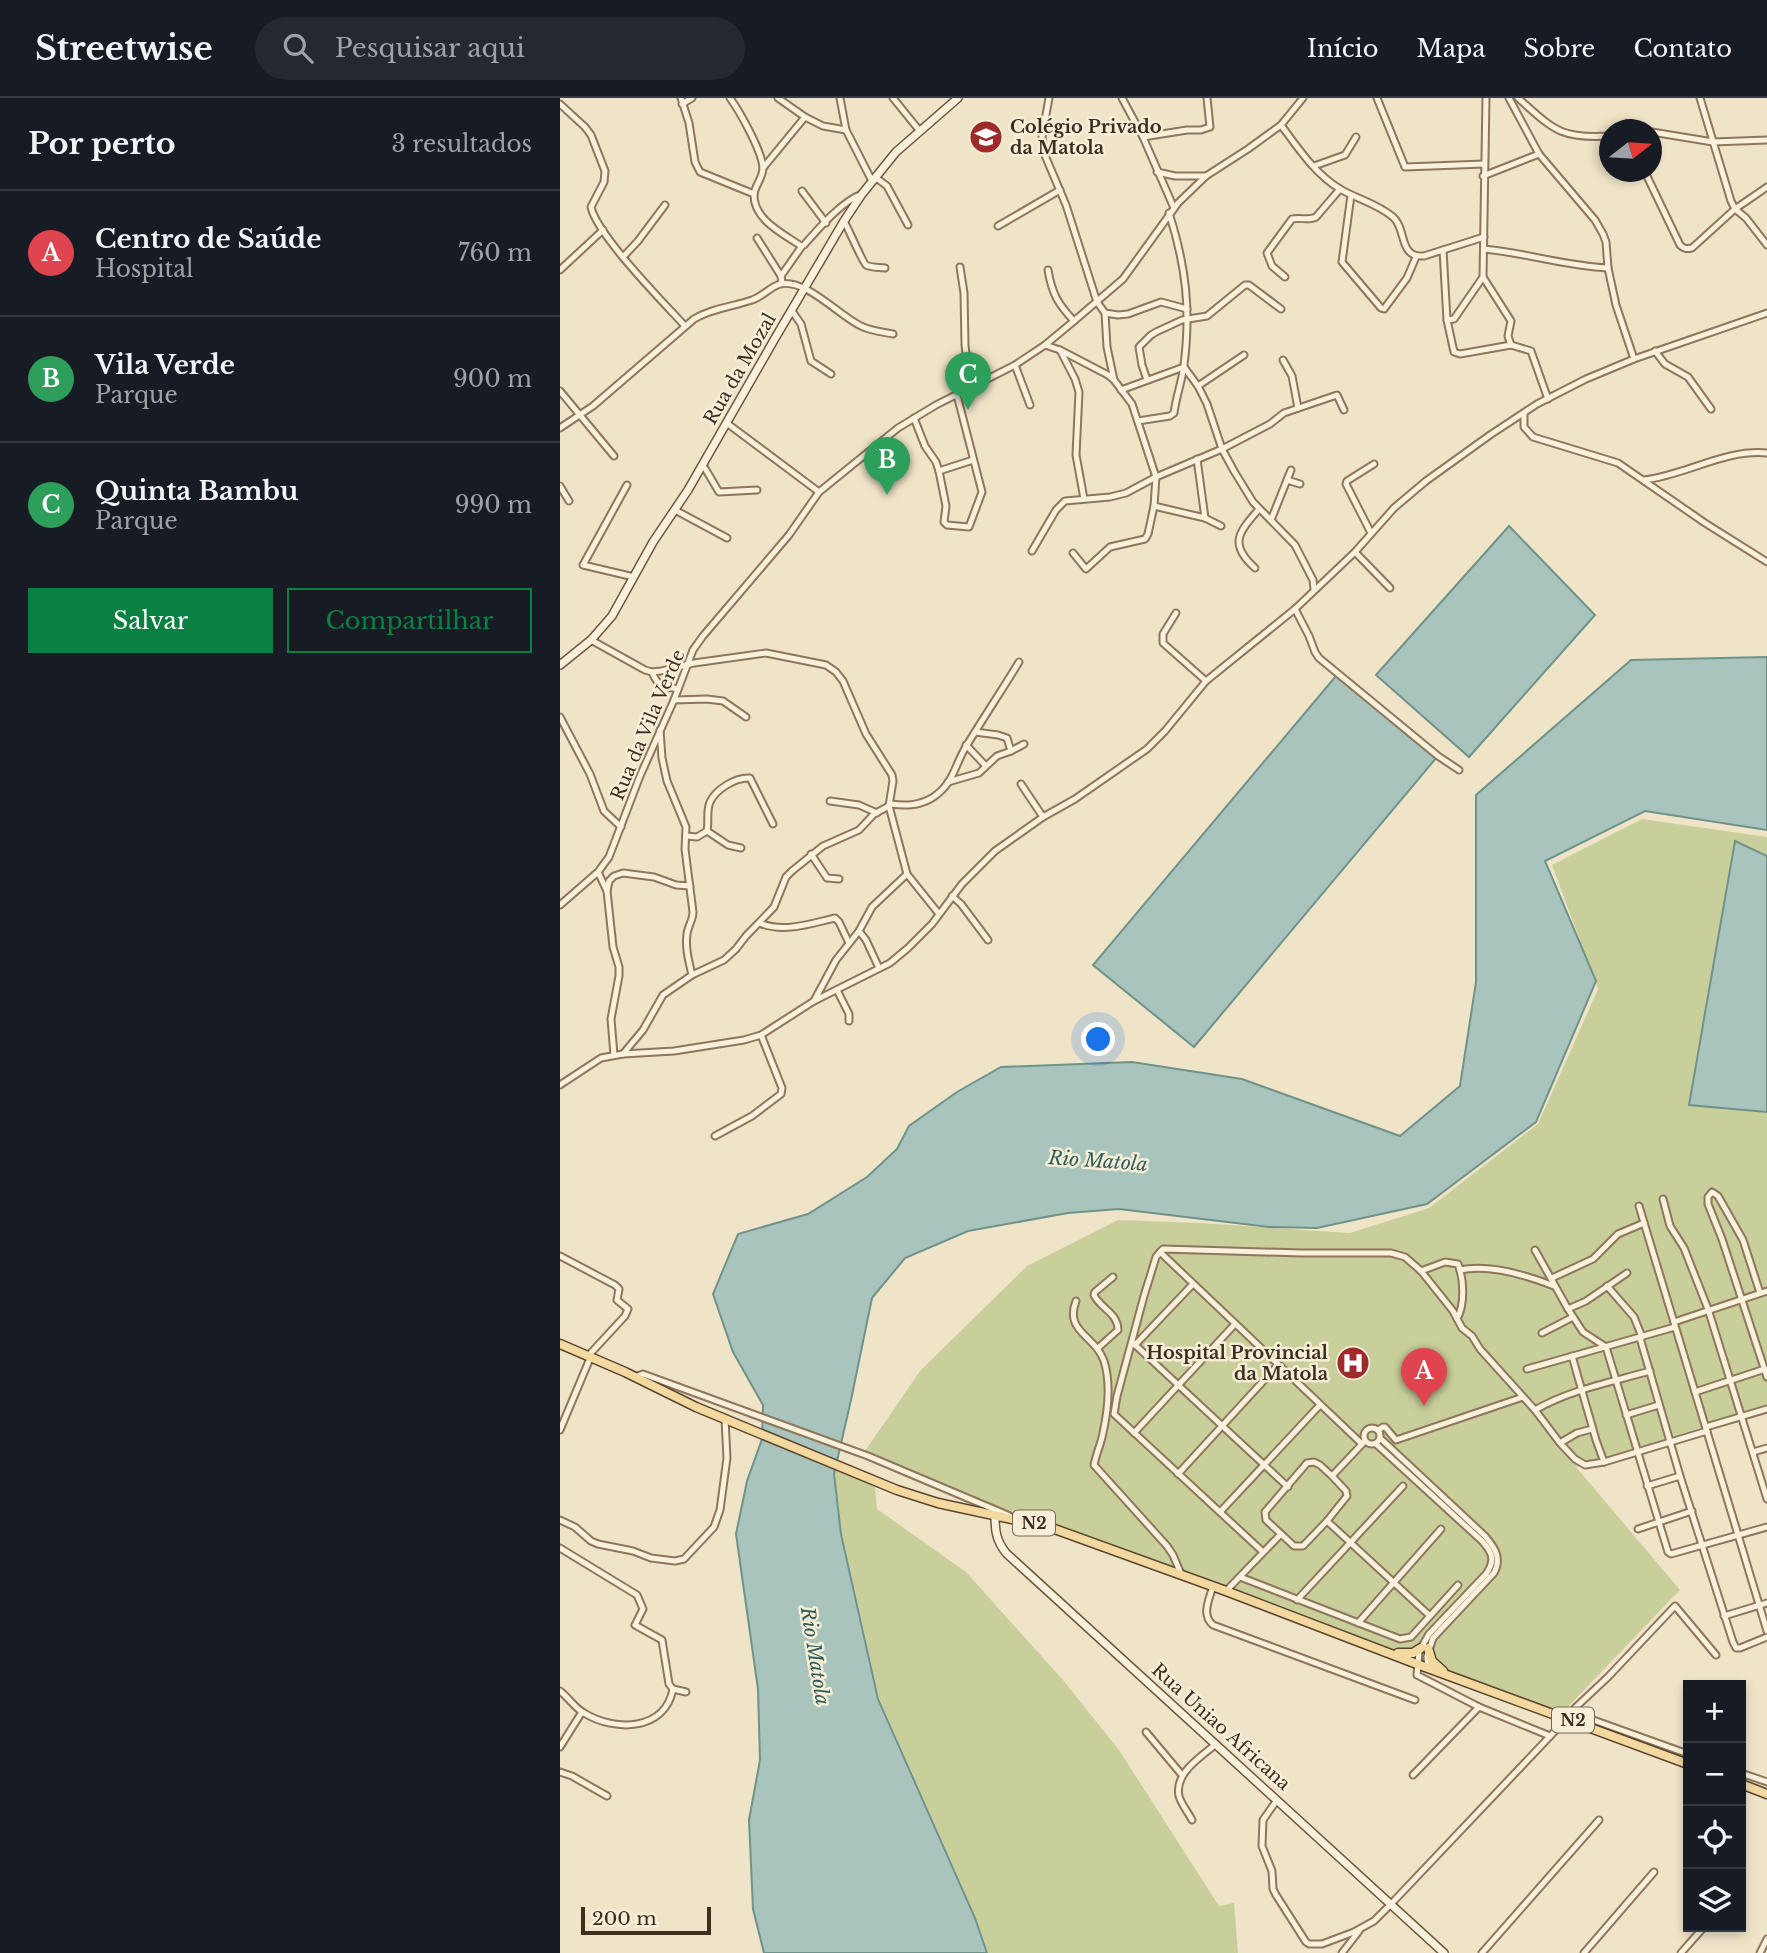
<!DOCTYPE html>
<html lang="pt">
<head>
<meta charset="utf-8">
<style>
	body { margin:0; font-family:"Libre Baskerville",serif; background:#242831; color:#f1f3f6 }
	.controls { position:absolute; right:21px; bottom:21px; display:grid; overflow:hidden; border-radius:0px; box-shadow:0 4px 10px #0003 }
	.controls button { width:63px; height:63px; display:grid; place-items:center; padding:0; border:0; border-bottom:2px solid #363941; background:#171b24; color:#f1f3f6; font:35px sans-serif }
	.compass { position:absolute; left:1039px; top:21px; width:63px; height:63px; border-radius:50%; background:#171b24; box-shadow:0 4px 10px #0003; rotate:73deg }
	.scale { position:absolute; left:21px; bottom:18px; width:130px; box-sizing:border-box; padding-left:7px; border:4px solid #3d2e20; border-top:0; font-size:19px; line-height:24px; white-space:nowrap; color:#3d2e20; -webkit-text-stroke:5px #f7eed8; paint-order:stroke }
	.you { position:absolute; left:539px; top:942px; width:24px; height:24px; margin:-18px; border:5px solid #fff; border-radius:50%; background:#1a73e8; box-shadow:0 0 0 10px #1a73e833 }
	.badge { display:grid; place-items:center; width:46px; height:46px; border-radius:50%; background:#0b8043; color:#fff; font-size:23px; font-weight:700 }
	.pin { position:absolute; translate:-50% -58px; filter:drop-shadow(0 2px 4px #0008) }
	.pin::after { content:''; position:absolute; top:37px; width:24px; height:21px; background:inherit; clip-path:polygon(0 0,100% 0,50% 100%) }
	.list { margin:0; padding:0; list-style:none }
	h2 { display:flex; justify-content:space-between; align-items:center; height:91px; margin:0; padding:0 28px; font-size:30px }
	h2 small { font-size:23px; font-weight:400; color:#9ea1a6 }
	.list li { display:grid; grid-template-columns:46px 1fr auto; gap:21px; align-items:center; box-sizing:border-box; height:126px; padding:0 28px; border-top:2px solid #363941 }
	.list b { display:block; font-size:26px; white-space:nowrap }
	.list p { margin:0; font-size:23px; white-space:nowrap; color:#9ea1a6 }
	.list em { font-size:23px; font-style:normal; color:#9ea1a6 }
	.actions { display:flex; gap:14px; padding:21px 28px }
	.actions a { flex:1; padding:16px 0; border:2px solid #0b8043; border-radius:0px; text-align:center; font-size:24px; color:#0b8043 }
	.actions .main { background:#0b8043; color:#fff }
	.icon { flex:none; width:38px; height:38px; fill:none; stroke:currentColor; stroke-width:2; stroke-linecap:round; stroke-linejoin:round }
	.map { position:relative; flex:none; width:1207px; height:1855px; overflow:hidden }
	header { display:flex; align-items:center; gap:42px; box-sizing:border-box; height:98px; padding:0 35px; background:#171b24; border-bottom:2px solid #363941 }
	header strong { font-size:33px }
	nav { display:flex; gap:38px; margin-inline-start:auto; font-size:24px }
	.search { width:490px; height:63px; background:#242831; display:flex; align-items:center; gap:18px; box-sizing:border-box; padding:0 24px; border-radius:38px; color:#9ea1a6; font-size:26px }
	main { display:flex }
	aside { flex:1; background:#171b24 }
	.map>svg:first-child { display:block }
	.green { fill:#c9cf9b }
	.water { fill:#a9c4bc; stroke:#6f938a; stroke-width:2 }
	.lines { fill:none; stroke-linecap:round; stroke-linejoin:round }
	.minor-casing { stroke:#8d765c; stroke-width:9 }
	.secondary-casing { stroke:#6f573f; stroke-width:10 }
	.primary-casing { stroke:#5b4430; stroke-width:11 }
	.minor { stroke:#faf1dc; stroke-width:5 }
	.secondary { stroke:#faf1dc; stroke-width:7 }
	.primary { stroke:#f3d9a0; stroke-width:8 }
	.labels { text-anchor:middle; dominant-baseline:central; stroke-width:5; stroke-linejoin:round; paint-order:stroke }
	.shield { fill:#f7eed8; stroke:#756857; stroke-width:2 }
	.shield-label { font-size:16px; font-weight:bold; fill:#3d2e20 }
	.poi-label { font-size:18px; font-weight:bold; fill:#3d2e20; stroke:#f7eed8; text-anchor:start }
	.street-label { font-size:18px; fill:#3d2e20; stroke:#f7eed8 }
	.water-label { font-size:19px; font-style:italic; fill:#2f5d5a; stroke:#f7eed8 }
</style>
</head>
<body>
<header>
<strong>Streetwise</strong>
<div class="search"><svg class="icon" aria-label="search" viewBox="0 0 24 24"><circle cx="10" cy="10" r="6"/><path d="M15 15l6 6"/></svg>Pesquisar aqui</div>
<nav><a>Início</a><a>Mapa</a><a>Sobre</a><a>Contato</a></nav>
</header>
<main>
<aside>
<h2>Por perto<small>3 resultados</small></h2>
<ul class="list">
<li><span class="badge" style="background:#e0444e">A</span><div><b>Centro de Saúde</b><p>Hospital</p></div><em>760 m</em></li>
<li><span class="badge" style="background:#2e9e5b">B</span><div><b>Vila Verde</b><p>Parque</p></div><em>900 m</em></li>
<li><span class="badge" style="background:#2e9e5b">C</span><div><b>Quinta Bambu</b><p>Parque</p></div><em>990 m</em></li>
</ul>
<div class="actions"><a class="main">Salvar</a><a>Compartilhar</a></div>
</aside>
<div class="map">
<svg width="1207" height="1855" viewBox="0 0 1207 1855">
	<rect width="100%" height="100%" fill="#f0e4c8"/>
	<g class="green">
		<polygon points="1082,721 1207,739 1207,1309 1016,1369 1120,1492 1003,1614 301,1359 360,1273 467,1168 558,1122 641,1125 790,1135 869,1110 978,1026 1038,891 992,767"/>
		<polygon points="277,1370 315,1389 317,1411 406,1474 503,1582 559,1652 659,1808 674,1805 678,1855 428,1855 416,1820 319,1600 282,1436 274,1376"/>
	</g>
	<g class="water">
		<polygon points="949,428 1035,517 909,659 816,577"/>
		<polygon points="1207,559 1207,732 1085,713 985,763 1036,883 976,1024 867,1106 757,1130 709,1129 559,1111 508,1115 408,1133 345,1160 312,1200 291,1302 274,1376 281,1436 318,1601 415,1820 427,1855 204,1855 193,1811 189,1722 200,1662 198,1591 176,1436 187,1383 202,1341 203,1307 173,1254 153,1196 178,1136 248,1116 307,1079 337,1051 349,1028 397,994 441,969 572,964 682,981 840,1038 900,988 916,884 916,697 1071,562"/>
		<polygon points="776,578 877,659 634,949 533,867"/>
		<polygon points="1175,743 1207,758 1207,1014 1129,1007"/>
	</g>
	<g class="lines">
		<defs>
			<g id="minor">
				<polyline points="121,0 129,25 135,64 140,74 194,96"/>
				<path d="M 170,0 C 180,14 202,53 203,70 C 203,79 195,88 194,96 C 193,122 224,136 241,148 L 244,147 C 258,131 282,103 302,96"/>
				<polyline points="218,0 245,19"/>
				<polyline points="280,0 286,32 312,83"/>
				<polyline points="333,0 359,32"/>
				<polyline points="489,0 482,39 484,55 506,107 537,204 545,215 558,217 568,216 601,204 627,211"/>
				<polyline points="562,0 583,39 614,110"/>
				<polyline points="817,0 845,69 924,66"/>
				<polyline points="949,0 979,56 1035,122 1043,136 1046,144 1048,170 1056,207 1074,261"/>
				<path d="M 958,0 C 994,32 1000,41 1050,38"/>
				<polyline points="1140,0 1171,103 1175,111 1186,120 1207,147"/>
				<path d="M 0,6 L 25,29 L 31,37 L 45,73 L 44,84 L 31,109 C 37,137 103,204 125,228"/>
				<polyline points="122,6 132,0"/>
				<path d="M 721,27 C 738,50 755,76 780,91 C 797,101 818,106 833,119 C 847,131 838,160 864,158 L 924,139"/>
				<polyline points="1092,34 1153,44 1207,42"/>
				<polyline points="583,39 627,32 641,32 650,29 647,0"/>
				<polyline points="754,68 785,57 796,39"/>
				<polyline points="203,70 245,19 263,28 286,32"/>
				<polyline points="597,74 615,78 646,78"/>
				<path d="M 1085,74 L 1120,147 C 1124,151 1126,151 1132,150 L 1175,111 L 1207,89"/>
				<polyline points="923,78 979,56"/>
				<polyline points="315,79 327,88 348,127"/>
				<polyline points="242,93 266,125"/>
				<polyline points="791,97 782,164 821,210 824,211 847,180 856,159"/>
				<path d="M 284,123 C 288,130 303,165 306,167 C 311,170 319,169 325,170"/>
				<polyline points="438,128 500,92"/>
				<polyline points="197,140 221,178 222,185"/>
				<path d="M 924,151 C 966,155 1006,168 1048,170"/>
				<polyline points="883,152 887,222 894,254 900,256 951,247"/>
				<polyline points="63,159 78,143 105,107"/>
				<polyline points="400,169 404,195 405,247 410,290"/>
				<polyline points="0,172 43,132"/>
				<path d="M 488,172 C 492,196 498,206 514,223"/>
				<polyline points="221,178 242,148"/>
				<path d="M 725,179 L 712,168 L 707,155 L 732,121 C 740,119 749,123 756,119 L 780,91"/>
				<polyline points="923,179 951,223 948,238 951,247 971,253 988,301"/>
				<polyline points="232,213 241,226 251,263 271,276"/>
				<polyline points="545,215 547,249 554,282"/>
				<polyline points="887,222 894,221 923,179 926,0"/>
				<polyline points="485,247 500,252 548,277 554,282 572,306 596,379 594,408 588,436 585,441 550,449 526,471 513,455"/>
				<polyline points="500,252 515,281 519,294 516,357 524,401"/>
				<polyline points="1095,253 1105,266 1128,279 1151,311"/>
				<polyline points="723,262 732,278 738,310"/>
				<polyline points="455,267 470,307"/>
				<polyline points="624,269 638,288 647,306 662,351 674,373 693,404 735,447 753,482 754,491"/>
				<polyline points="587,282 582,267 579,249 591,237 596,234 622,222 647,218 685,187 689,187 721,211"/>
				<polyline points="638,288 684,257"/>
				<polyline points="561,292 624,269"/>
				<polyline points="0,293 54,358"/>
				<polyline points="964,315 964,329 973,339 1058,365 1145,425 1207,464"/>
				<polyline points="354,320 365,348 376,364 379,373 386,408 384,424 387,427 409,429 422,394 397,297"/>
				<path d="M 578,323 L 610,318 L 614,315 C 616,299 622,283 624,267 C 631,212 626,168 609,115"/>
				<polyline points="168,326 259,394"/>
				<path d="M 0,330 L 33,308 L 134,221 C 152,210 172,209 192,202 C 202,199 210,189 220,186 C 246,180 279,218 301,228 C 311,233 323,234 333,236"/>
				<polyline points="637,361 645,420"/>
				<polyline points="143,367 159,394 197,392"/>
				<polyline points="379,373 413,362"/>
				<polyline points="727,382 740,386"/>
				<path d="M 1084,382 C 1126,377 1165,351 1207,355"/>
				<polyline points="67,387 23,467 74,479"/>
				<polyline points="0,388 9,403"/>
				<polyline points="594,408 645,420 661,428"/>
				<polyline points="115,412 167,440"/>
				<polyline points="711,422 731,372"/>
				<polyline points="811,435 786,386 787,383 814,366"/>
				<polyline points="472,453 496,412 505,403 550,399 566,395 596,379 662,351 710,326 724,315 777,297 784,312"/>
				<polyline points="795,454 830,490"/>
				<path d="M 695,470 C 668,446 679,434 699,411"/>
				<polyline points="735,511 749,538 755,554 759,560 878,658 899,672"/>
				<polyline points="616,515 603,536 603,545 646,583"/>
				<polyline points="31,542 85,572 92,574 101,573 134,565 206,555 266,567 276,574 283,583 306,636 332,677 333,683 329,708 347,776 379,816"/>
				<path d="M 92,574 C 98,589 103,588 118,591"/>
				<polyline points="114,602 147,601 163,603 186,619"/>
				<polyline points="0,619 30,676 44,713 61,729"/>
				<path d="M 100,632 L 102,660 L 107,683 L 126,729 L 125,751 L 133,814 C 133,822 128,828 127,836 C 125,850 129,864 132,877"/>
				<polyline points="415,634 438,637 447,640 451,653 464,646"/>
				<polyline points="406,647 426,668"/>
				<polyline points="388,684 419,675 437,658 451,653"/>
				<polyline points="461,686 483,719"/>
				<polyline points="270,703 299,707 317,715"/>
				<path d="M 330,706 C 345,708 358,708 372,700 C 395,685 394,667 407,647 C 424,619 442,592 459,564"/>
				<polyline points="147,733 168,747 181,750"/>
				<path d="M 126,738 L 137,739 L 147,733 C 149,724 146,713 150,704 C 156,691 176,679 190,680 L 213,726"/>
				<polyline points="251,756 267,780 279,781"/>
				<polyline points="38,774 47,793 53,849 59,869 59,878 51,921 54,957"/>
				<polyline points="47,793 49,783 54,778 63,775 94,779 116,787 130,788"/>
				<polyline points="392,798 401,806 428,842"/>
				<polyline points="0,807 38,774 49,759 80,678 114,602 133,552 143,538 229,437 259,394 338,330 376,307 455,267 485,247 514,223 563,181 618,105 646,78 688,51 721,27 743,0"/>
				<path d="M 199,825 C 224,835 249,826 275,820 L 279,824 L 289,845"/>
				<polyline points="299,833 306,842 319,870"/>
				<polyline points="277,892 289,916 289,923"/>
				<polyline points="254,903 276,862 299,833 312,809 347,776"/>
				<polyline points="63,956 83,932 103,897 132,877 164,862 176,851 186,838 214,809 226,779 232,773 263,748 299,732 314,716 329,708"/>
				<polyline points="0,987 41,960 63,956 114,953 184,942 201,937 254,903 330,865 348,850 372,826 402,786 435,753 483,719 515,701 587,651 605,633 646,583 735,511 795,454 834,410 866,383 930,337 977,306 1026,281 1074,261 1207,215"/>
				<polyline points="155,1038 192,1018 221,996 222,990 201,937"/>
				<polyline points="1103,1101 1110,1128 1124,1150 1148,1211 1207,1401"/>
				<polyline points="1079,1108 1207,1533"/>
				<polyline points="975,1152 1008,1211 1023,1234 1046,1249 1108,1454 1111,1456 1207,1429"/>
				<polyline points="600,1154 802,1346"/>
				<polyline points="0,1158 55,1187 59,1191 57,1202 68,1211 65,1218 29,1257"/>
				<path d="M 900,1172 C 930,1166 966,1177 994,1188"/>
				<path d="M 861,1173 L 885,1164 L 898,1166 C 904,1182 905,1206 897,1221"/>
				<polyline points="992,1180 1033,1161 1058,1136 1084,1125"/>
				<polyline points="1047,1188 1074,1219 1082,1239"/>
				<polyline points="1200,1195 1183,1142 1158,1098 1152,1094 1148,1099 1148,1106 1162,1141 1207,1279"/>
				<path d="M 516,1203 C 504,1234 535,1237 544,1263 C 551,1285 548,1312 543,1335 C 541,1346 536,1356 534,1367 L 607,1448 L 613,1457 L 621,1476"/>
				<polyline points="1008,1211 1026,1203 1067,1175"/>
				<polyline points="1114,1224 1207,1193"/>
				<polyline points="982,1235 1013,1219"/>
				<polyline points="1080,1240 1120,1378 1173,1544 1176,1550 1180,1550 1207,1539"/>
				<polyline points="572,1244 728,1389"/>
				<polyline points="575,1247 633,1186"/>
				<path d="M 538,1250 L 558,1232 C 558,1215 540,1210 534,1197 L 535,1194 L 553,1179"/>
				<polyline points="1012,1258 1036,1342 1044,1364"/>
				<polyline points="967,1271 1115,1229"/>
				<polyline points="74,1279 83,1276 308,1358 450,1418"/>
				<polyline points="1135,1294 1205,1271"/>
				<path d="M 975,1312 C 1009,1292 1052,1284 1090,1273"/>
				<polyline points="1066,1317 1099,1307"/>
				<polyline points="1146,1329 1207,1311"/>
				<circle cx="812" cy="1338" r="8"/>
				<polyline points="0,1332 31,1258"/>
				<polyline points="818,1332 823,1329 825,1329 836,1342 963,1299"/>
				<polyline points="574,1335 675,1226"/>
				<path d="M 820,1340 L 925,1438 C 935,1450 942,1460 934,1475 L 873,1540 L 867,1558 L 868,1570"/>
				<polyline points="1000,1345 1017,1335 1032,1331"/>
				<path d="M 816,1346 L 922,1443 C 932,1454 936,1462 926,1476 L 869,1536 L 859,1554 L 857,1577 L 919,1609 L 990,1638"/>
				<polyline points="1193,1354 1207,1350"/>
				<polyline points="618,1376 718,1267"/>
				<polyline points="772,1378 786,1393 787,1398 767,1423 743,1448 734,1448 706,1422 705,1414 747,1365 754,1364 760,1367 772,1378 805,1343"/>
				<polyline points="1087,1388 1120,1378"/>
				<polyline points="660,1414 760,1307"/>
				<polyline points="0,1422 15,1429 31,1443 38,1446 73,1453 91,1460 115,1463 124,1461 154,1429 160,1412 167,1360 165,1321"/>
				<polyline points="767,1423 870,1518"/>
				<polyline points="1078,1431 1132,1413"/>
				<polyline points="0,1450 77,1497 83,1511 75,1527 102,1542 109,1586 113,1591 126,1594"/>
				<polyline points="703,1454 554,1316 557,1298 584,1198 596,1159 603,1151 742,1155 831,1155 845,1159 861,1173 893,1213 902,1230 912,1238 920,1251 975,1312 1000,1345 1015,1361 1025,1367 1044,1364 1147,1333"/>
				<polyline points="680,1479 840,1541 851,1539 898,1487"/>
				<path d="M 653,1488 C 649,1502 641,1517 653,1527 L 855,1602"/>
				<polyline points="666,1493 721,1436"/>
				<polyline points="737,1502 843,1388"/>
				<polyline points="1164,1518 1207,1505"/>
				<polyline points="798,1525 881,1431"/>
				<path d="M 0,1593 C 9,1600 15,1610 24,1615 C 55,1634 105,1633 113,1591"/>
				<polyline points="1011,1614 1128,1656"/>
				<polyline points="1007,1620 1015,1610 1048,1579 1115,1508 1156,1557"/>
				<polyline points="586,1634 622,1677"/>
				<polyline points="0,1649 22,1614"/>
				<polyline points="0,1674 12,1678 47,1698"/>
				<polyline points="1181,1675 1207,1684"/>
				<polyline points="853,1677 919,1609"/>
				<polyline points="717,1702 703,1722 702,1748 712,1773 713,1791 716,1797 746,1844 749,1846 762,1846 794,1834 814,1823 831,1806 995,1633 999,1617"/>
				<path d="M 632,1722 C 628,1714 621,1706 619,1698 C 614,1675 641,1659 656,1646"/>
				<polyline points="782,1855 799,1833"/>
				<polyline points="922,1855 1039,1722"/>
				<polyline points="1024,1855 1094,1774"/>
				<polyline points="1121,1855 1144,1829"/>
				<polyline points="1200,1855 1207,1841"/>
			</g>
			<g id="secondary">
				<polyline points="0,567 31,542 52,518 93,444 128,392 214,242 284,123 302,96 336,54 398,0"/>
				<path d="M 435,1417 C 435,1433 436,1442 446,1455 L 884,1855"/>
			</g>
			<g id="primary">
				<polyline points="0,1246 65,1274 136,1309 337,1392 378,1405 489,1429 666,1493 857,1566 1128,1666"/>
				<polyline points="868,1550 872,1563 883,1573"/>
				<polyline points="838,1555 853,1555 861,1550"/>
				<polyline points="1181,1686 1207,1696"/>
			</g>
		</defs>
		<use href="#minor" class="minor-casing"/>
		<use href="#secondary" class="secondary-casing"/>
		<use href="#primary" class="primary-casing"/>
		<use href="#minor" class="minor"/>
		<use href="#secondary" class="secondary"/>
		<use href="#primary" class="primary"/>
	</g>
	<defs>
		<symbol id="university-disc" viewBox="-11 -11 22 22"><circle r="9.5" fill="#9e2a2b" stroke="#f7eed8"/><path d="M0-5L7-2L0 1L-7-2ZM-4 1L0 2.5L4 1V4Q0 6-4 4Z" fill="#fff"/></symbol>
		<symbol id="hospital-disc" viewBox="-11 -11 22 22"><circle r="9.5" fill="#9e2a2b" stroke="#f7eed8"/><path d="M-5-5h3v3.5h4V-5h3V5h-3V1.5h-4V5h-3Z" fill="#fff"/></symbol>
	</defs>
	<g fill-rule="evenodd">
		<use href="#university-disc" x="407" y="20" width="38" height="38"/>
		<use href="#hospital-disc" x="774" y="1246" width="38" height="38"/>
	</g>
	<g class="labels">
		<g class="shield">
			<rect x="453" y="1412.5" width="42" height="25" rx="5"/>
			<rect x="992" y="1609.5" width="42" height="25" rx="5"/>
		</g>
		<g class="shield-label">
			<text x="474" y="1425">N2</text>
			<text x="1013" y="1622">N2</text>
		</g>
		<g class="poi-label">
			<text x="450" y="29">Colégio Privado<tspan x="450" dy="21">da Matola</tspan></text>
			<text x="768" y="1255" text-anchor="end">Hospital Provincial<tspan x="768" dy="21">da Matola</tspan></text>
		</g>
		<g class="street-label">
			<text transform="translate(180 271) rotate(-60)">Rua da Mozal</text>
			<text transform="translate(88 627) rotate(-67)">Rua da Vila Verde</text>
			<text transform="translate(661 1629) rotate(42)">Rua Uniao Africana</text>
		</g>
		<g class="water-label">
			<text transform="translate(538 1063) rotate(4)">Rio Matola</text>
			<text transform="translate(255 1558) rotate(81)">Rio Matola</text>
		</g>
	</g>
</svg>
<div class="controls">
<button>+</button>
<button>−</button>
<button><svg class="icon" aria-label="locate" viewBox="0 0 24 24"><circle cx="12" cy="12" r="6"/><path d="M12 2v4M12 18v4M2 12h4M18 12h4"/></svg></button>
<button><svg class="icon" aria-label="layers" viewBox="0 0 24 24"><path d="M12 4l9 5-9 5-9-5zM3 14l9 5 9-5"/></svg></button>
</div>
<svg class="compass" viewBox="-18 -18 36 36"><path d="M0-13l5 13h-10z" fill="#e53935"/><path d="M0 13l5-13h-10z" fill="#9ea1a6"/></svg>
<div class="scale">200 m</div>
<div class="you"></div>
<div class="pin badge" style="left:864px;top:1308px;background:#e0444e">A</div>
<div class="pin badge" style="left:327px;top:397px;background:#2e9e5b">B</div>
<div class="pin badge" style="left:408px;top:312px;background:#2e9e5b">C</div>
</div>
</main>
</body>
</html>
